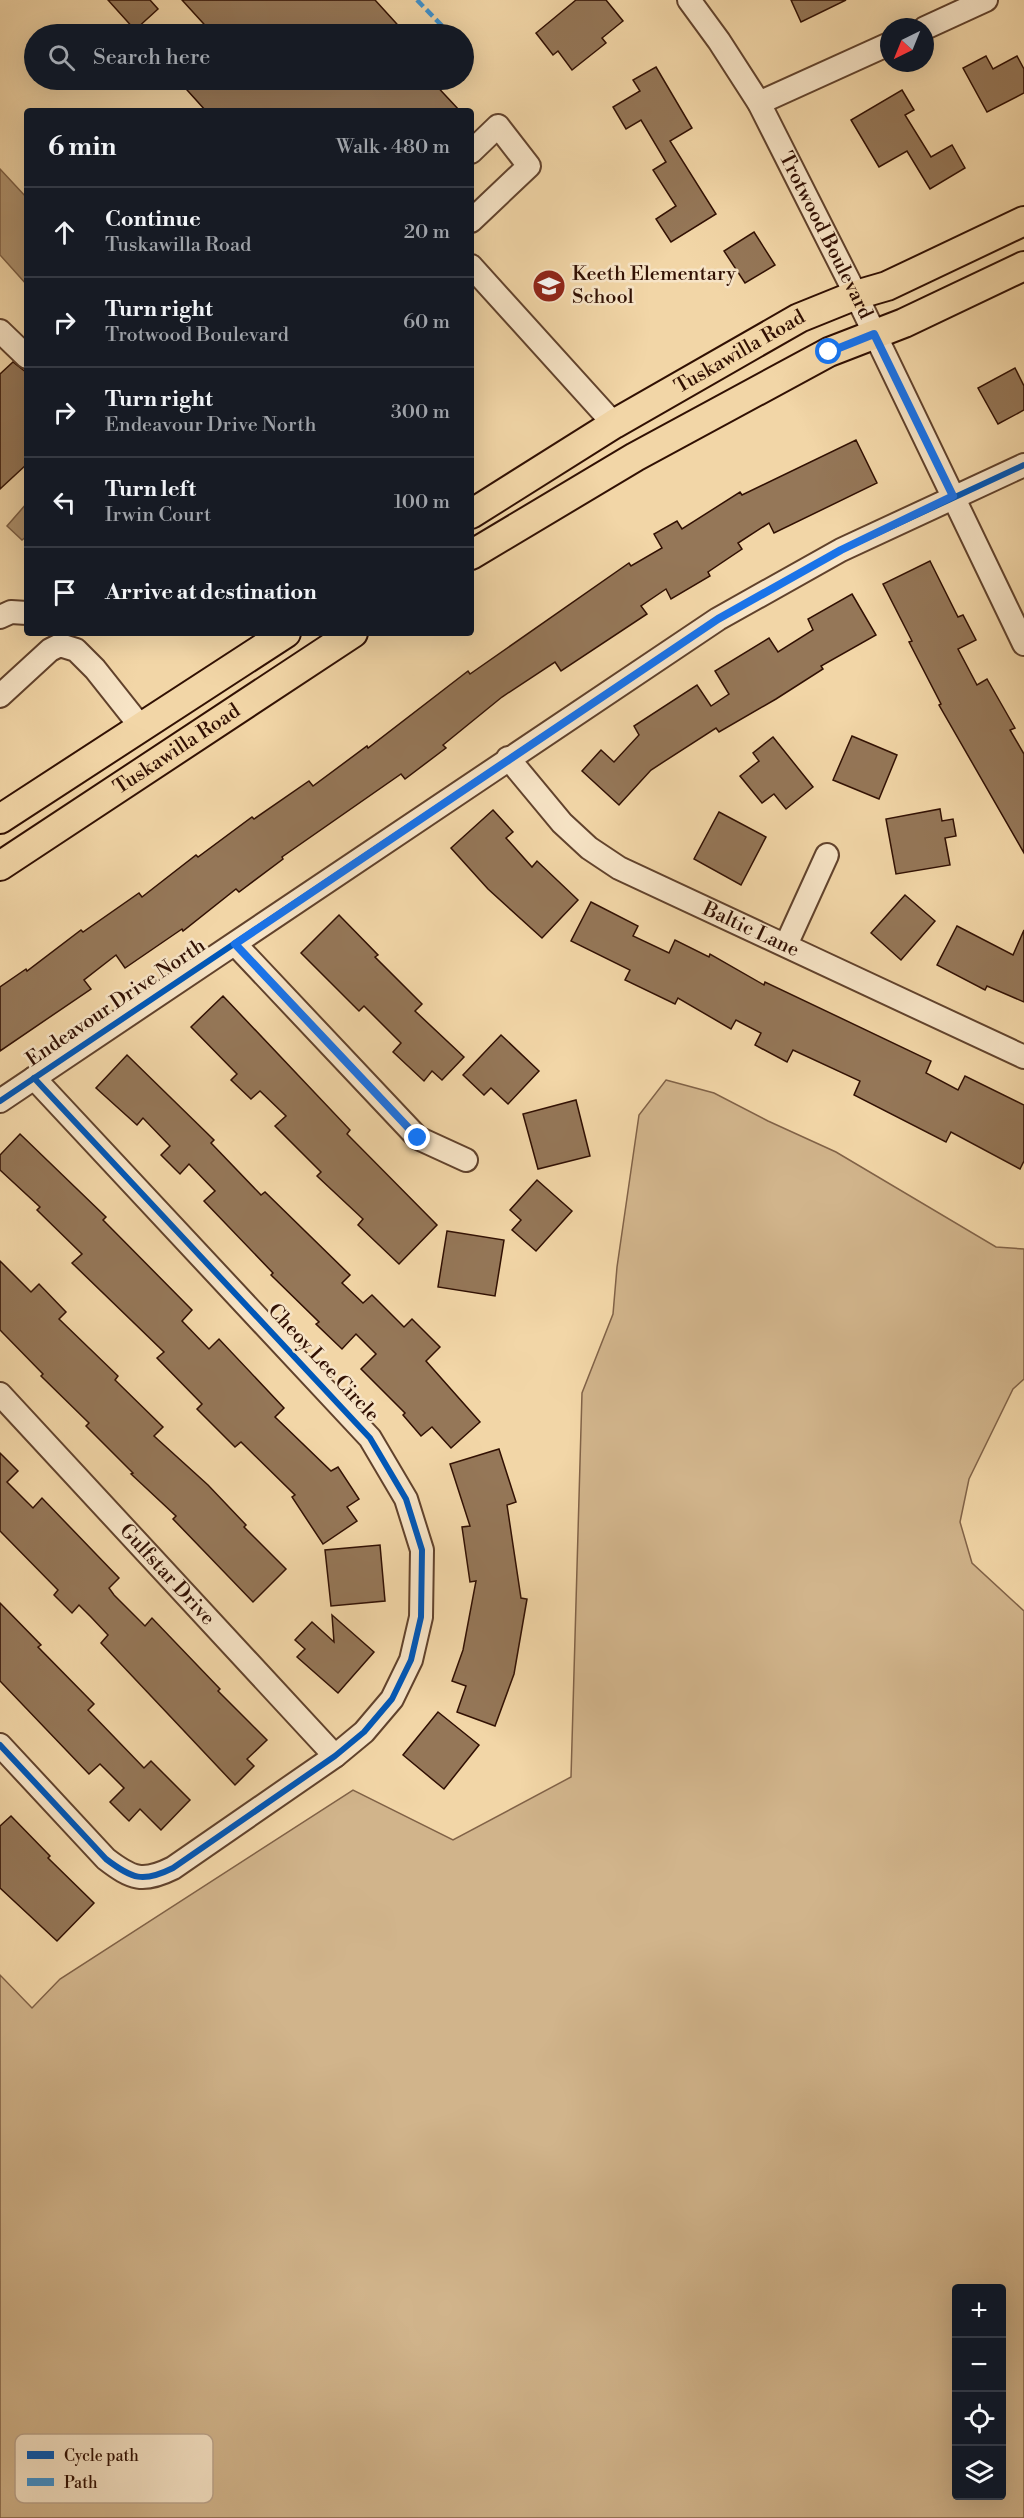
<!DOCTYPE html>
<html lang="en">
<head>
<meta charset="utf-8">
<style>
	body { margin:0; font-family:"Libre Bodoni",serif; background:#242831; color:#f1f3f6 }
	.controls { position:absolute; right:18px; bottom:18px; display:grid; overflow:hidden; border-radius:6px; box-shadow:0 6px 24px #0002 }
	.controls button { width:54px; height:54px; display:grid; place-items:center; padding:0; border:0; border-bottom:2px solid #363941; background:#171b24; color:#f1f3f6; font:30px sans-serif }
	.compass { position:absolute; left:880px; top:18px; width:54px; height:54px; border-radius:50%; background:#171b24; box-shadow:0 6px 24px #0002; rotate:223deg }
	.stop { position:absolute; width:18px; height:18px; margin:-14px; border:4px solid #1a73e8; border-radius:50%; background:#fff }
	.stop.end { background:#1a73e8; border-color:#fff; box-shadow:0 2px 6px #0008 }
	.list { margin:0; padding:0; list-style:none }
	h2 { display:flex; justify-content:space-between; align-items:center; height:78px; margin:0; padding:0 24px; font-size:26px }
	h2 small { font-size:20px; font-weight:400; color:#9ea1a6 }
	.list li { display:grid; grid-template-columns:39px 1fr auto; gap:18px; align-items:center; box-sizing:border-box; height:90px; padding:0 24px; border-top:2px solid #363941 }
	.list b { display:block; font-size:22px; white-space:nowrap }
	.list p { margin:0; font-size:20px; white-space:nowrap; color:#9ea1a6 }
	.list em { font-size:20px; font-style:normal; color:#9ea1a6 }
	.icon { flex:none; width:33px; height:33px; fill:none; stroke:currentColor; stroke-width:2; stroke-linecap:round; stroke-linejoin:round }
	.map { position:relative; flex:none; width:1024px; height:2518px; overflow:hidden }
	.search { position:absolute; background:#171b24; box-shadow:0 6px 24px #0002; left:24px; top:24px; width:450px; height:66px; display:flex; align-items:center; gap:15px; box-sizing:border-box; padding:0 21px; border-radius:33px; color:#9ea1a6; font-size:22px }
	.panel { position:absolute; background:#171b24; box-shadow:0 6px 24px #0002; left:24px; top:108px; width:450px; height:528px; border-radius:6px }
	.map>svg:first-child { display:block }
	.green { fill:#d1b48b; stroke:#816247; stroke-width:1.5; fill-rule:evenodd }
	.water { fill:#b0936f; stroke:#7d5f44; stroke-width:1.5 }
	.building { fill:#957758; stroke:#311003; stroke-width:1.5 }
	.lines { fill:none; stroke-linecap:round; stroke-linejoin:round }
	.minor-casing { stroke:#61422c; stroke-width:26 }
	.major-casing { stroke:#311003; stroke-width:32 }
	.minor { stroke:#f7e4c6; stroke-width:22 }
	.major { stroke:#f2d6a7; stroke-width:28 }
	.quiet { stroke:#3d92d1; stroke-width:4.5; stroke-dasharray:9 4.5; stroke-linecap:butt }
	.cycleway-casing { stroke:#f7e4c6; stroke-width:10 }
	.cycleway { stroke:#0057b8; stroke-width:6 }
	.route { stroke:#1a73e8; stroke-width:8 }
	.labels { text-anchor:middle; dominant-baseline:central; stroke-width:5; stroke-linejoin:round; paint-order:stroke }
	.street-label { font-size:20px; fill:#311003; stroke:#f7e4c6 }
	.poi-label { font-size:20px; fill:#311003; stroke:#f7e4c6; text-anchor:start }
	.key { fill:#f7e4c6; stroke:#bca48c; stroke-width:1.5 }
	.key-label { font-size:16px; fill:#311003 }
</style>
</head>
<body>
<div class="map">
<svg width="1024" height="2518" viewBox="0 0 1024 2518">
	<rect width="100%" height="100%" fill="#f2d6a7"/>
	<filter id="stains"><feTurbulence type="fractalNoise" baseFrequency=".00333" numOctaves="4"/><feColorMatrix values="0 0 0 0 .2 0 0 0 0 .09 0 0 0 0 .02 0 0 0 .5 -.17"/></filter>
	<radialGradient id="worn" r=".72"><stop offset=".6" stop-color="#630" stop-opacity="0"/><stop offset="1" stop-color="#630" stop-opacity=".3"/></radialGradient>
	<path class="green" d="M 666,1080 L 714,1093 L 768,1121 L 836,1152 L 996,1247 L 1024,1249 L 1024,1379 L 1013,1389 L 969,1479 L 960,1522 L 972,1563 L 1024,1611 L 1024,2518 L 0,2518 L 0,1975 L 32,2008 L 60,1979 L 353,1790 L 453,1840 L 571,1777 L 582,1393 L 613,1314 L 617,1267 L 639,1115 ZM 956,2288 L 1002,2288 L 1002,2496 L 956,2496 Z"/>
	<g class="water">
		<polygon points="0,169 27,198 27,285 0,255"/>
		<polygon points="27,503 27,536 22,540 7,526"/>
	</g>
	<g class="building">
		<polygon points="108,0 150,0 158,9 135,30"/>
		<polygon points="182,0 375,0 406,34 213,34"/>
		<polygon points="576,0 606,0 623,21 602,38 606,43 572,70 558,51 553,55 536,33"/>
		<polygon points="791,0 846,0 801,22"/>
		<polygon points="986,56 993,69 1017,56 1024,69 1024,93 987,112 963,68"/>
		<polygon points="656,67 692,128 670,141 716,214 671,242 656,219 676,206 653,170 666,162 641,120 626,129 613,107 640,91 633,80"/>
		<polygon points="178,80 431,80 460,111 206,111"/>
		<polygon points="902,90 914,110 905,115 931,157 952,145 965,168 930,189 907,151 879,167 851,120"/>
		<polygon points="754,232 775,265 745,283 724,251"/>
		<polygon points="13,362 27,373 27,464 0,489 0,374"/>
		<polygon points="1015,368 1024,386 1024,410 998,424 978,388"/>
		<polygon points="856,440 877,483 774,533 769,523 738,543 742,549 708,572 710,576 671,599 666,589 641,606 647,614 561,671 555,662 502,697 443,745 446,748 405,779 401,774 282,857 283,859 239,892 236,889 183,931 182,929 125,968 116,955 84,980 91,989 0,1051 0,987 26,969 27,971 81,930 83,932 139,893 142,897 196,855 198,857 252,817 254,819 309,781 313,786 367,746 368,748 468,671 470,674 629,563 631,566 662,548 654,534 677,521 682,529 740,492 742,495"/>
		<polygon points="930,561 958,617 963,615 976,640 958,649 977,685 987,679 1015,728 1010,730 1024,754 1024,853 939,705 941,704 909,642 912,641 883,584"/>
		<polygon points="852,594 876,635 821,666 823,669 776,699 719,732 716,728 651,770 619,805 582,771 601,750 614,762 639,735 634,726 697,685 711,706 729,694 715,671 769,638 778,652 813,630 808,619"/>
		<polygon points="852,736 897,755 879,799 833,780"/>
		<polygon points="773,737 813,787 786,809 774,794 762,803 740,776 759,761 753,753"/>
		<polygon points="940,809 942,821 953,819 956,836 945,838 950,865 896,874 886,819"/>
		<polygon points="493,810 513,832 506,838 532,867 537,861 578,900 542,938 488,889 451,848"/>
		<polygon points="719,812 766,837 741,885 694,859"/>
		<polygon points="905,895 935,921 901,960 871,933"/>
		<polygon points="591,902 638,926 633,936 669,953 675,940 709,957 710,954 764,985 765,982 931,1061 926,1073 958,1090 965,1076 1024,1105 1024,1161 1020,1169 951,1132 946,1142 854,1095 860,1081 793,1050 787,1062 755,1045 761,1033 736,1020 731,1029 678,998 675,1004 625,980 630,970 571,941"/>
		<polygon points="339,915 378,955 375,957 422,1004 415,1011 464,1057 442,1080 432,1071 424,1081 393,1052 401,1043 364,1006 359,1011 301,953"/>
		<polygon points="957,926 1013,955 1024,930 1024,1002 987,986 985,990 937,965"/>
		<polygon points="223,996 350,1130 347,1134 437,1225 399,1264 358,1225 363,1219 317,1176 321,1172 275,1126 286,1116 260,1091 251,1099 231,1080 237,1074 191,1027"/>
		<polygon points="501,1035 539,1071 508,1104 491,1088 484,1095 463,1075"/>
		<polygon points="127,1055 214,1140 211,1143 261,1195 265,1192 350,1275 342,1283 363,1303 372,1295 404,1327 412,1319 440,1347 426,1361 480,1422 451,1448 432,1427 421,1436 403,1415 405,1413 361,1369 376,1354 356,1334 342,1349 316,1324 319,1322 271,1275 273,1273 204,1201 215,1191 189,1164 180,1174 161,1155 170,1146 143,1118 137,1125 96,1088"/>
		<polygon points="576,1100 590,1156 538,1169 523,1114"/>
		<polygon points="20,1134 106,1217 103,1220 192,1310 182,1321 209,1349 219,1339 284,1408 275,1417 331,1471 338,1467 359,1499 347,1507 357,1521 323,1544 292,1497 295,1495 241,1442 235,1447 197,1409 202,1404 157,1358 164,1352 72,1263 82,1254 37,1210 40,1207 0,1170 0,1155"/>
		<polygon points="537,1180 572,1211 536,1251 512,1230 521,1220 510,1210"/>
		<polygon points="447,1231 504,1240 495,1296 438,1287"/>
		<polygon points="0,1261 31,1292 39,1284 66,1312 59,1319 118,1376 115,1380 163,1427 154,1436 208,1485 246,1525 244,1527 286,1569 253,1602 173,1519 176,1516 131,1474 133,1473 86,1426 89,1423 41,1376 43,1374 0,1330"/>
		<polygon points="499,1449 516,1502 507,1505 521,1598 527,1599 514,1674 495,1726 457,1712 466,1686 452,1681 463,1650 476,1581 470,1582 462,1527 470,1526 450,1464"/>
		<polygon points="0,1453 18,1471 7,1482 33,1508 42,1498 119,1578 109,1588 114,1595 145,1626 152,1618 220,1689 218,1691 267,1740 247,1759 254,1766 235,1785 101,1643 108,1635 91,1617 79,1605 72,1613 54,1595 58,1590 0,1531"/>
		<polygon points="380,1545 385,1601 331,1606 325,1550"/>
		<polygon points="0,1603 41,1645 38,1647 94,1704 88,1710 144,1768 151,1761 190,1800 161,1830 140,1809 129,1821 110,1802 124,1788 100,1764 89,1774 0,1681"/>
		<polygon points="332,1615 374,1652 338,1693 297,1657 305,1649 295,1640 312,1622 334,1642"/>
		<polygon points="438,1712 479,1745 444,1789 403,1755"/>
		<polygon points="11,1816 50,1856 48,1858 94,1903 57,1941 0,1888 0,1826"/>
	</g>
	<g class="lines">
		<defs>
			<g id="minor">
				<path id="s1" d="M 689,0 L 719,41 L 759,103 L 856,295 L 1024,644"/>
				<polyline points="925,28 986,0"/>
				<polyline points="759,103 889,44"/>
				<polyline points="471,152 498,126 529,166 471,221"/>
				<polyline points="471,266 614,424"/>
				<polyline points="0,331 27,357"/>
				<polyline points="0,617 11,612 27,613"/>
				<polyline points="0,696 50,650 60,645 76,650 95,669 141,727"/>
				<path id="s2" d="M 508,758 L 562,823 L 589,848 L 619,868 L 1024,1057"/>
				<polyline points="235,944 418,1138 466,1160"/>
				<polyline points="786,945 827,855"/>
				<polyline points="0,1101 718,619 841,550 1024,465"/>
				<path id="s3" d="M 0,1394 L 335,1756"/>
				<path d="M 0,1745 L 106,1859 C 132,1879 143,1883 173,1868 L 335,1756 L 364,1732 L 392,1699 L 411,1660 L 421,1617 L 422,1550 L 406,1499 L 370,1438 L 34,1078"/>
			</g>
			<g id="major">
				<path id="s4" d="M 471,514 L 614,424 L 799,318 L 856,295 L 887,286 L 1024,221"/>
				<polyline points="471,555 635,457 829,352 904,323 1024,266"/>
				<polyline points="0,819 286,633"/>
				<path id="s5" d="M 0,866 L 353,633"/>
			</g>
		</defs>
		<use href="#minor" class="minor-casing"/>
		<use href="#major" class="major-casing"/>
		<use href="#minor" class="minor"/>
		<use href="#major" class="major"/>
		<polyline class="quiet" points="417,0 450,34"/>
		<defs>
			<g id="cycleway">
				<polyline points="0,1101 718,619 841,550 1024,465"/>
				<path d="M 0,1745 L 106,1859 C 132,1879 143,1883 173,1868 L 335,1756 L 364,1732 L 392,1699 L 411,1660 L 421,1617 L 422,1550 L 406,1499 L 370,1438 L 34,1078"/>
			</g>
		</defs>
		<use href="#cycleway" class="cycleway-casing"/>
		<use href="#cycleway" class="cycleway"/>
	</g>
	<g class="lines">
		<polyline class="route" points="418,1138 235,944 718,619 841,550 953,496 874,334 829,352"/>
	</g>
	<defs>
		<symbol id="school-disc" viewBox="-11 -11 22 22"><circle r="9.5" fill="#8f2418" stroke="#f7e4c6"/><path d="M0-5L7-2L0 1L-7-2ZM-4 1L0 2.5L4 1V4Q0 6-4 4Z" fill="#fff"/></symbol>
	</defs>
	<g fill-rule="evenodd">
		<use href="#school-disc" x="530" y="267" width="38" height="38"/>
	</g>
	<g class="labels">
		<g class="street-label">
			<text stroke="none"><textPath href="#s1" startOffset="273">Trotwood Boulevard</textPath></text>
			<text stroke="none"><textPath href="#s4" startOffset="314">Tuskawilla Road</textPath></text>
			<text stroke="none"><textPath href="#s5" startOffset="212">Tuskawilla Road</textPath></text>
			<text stroke="none"><textPath href="#s2" startOffset="303">Baltic Lane</textPath></text>
			<text transform="translate(116 1003) rotate(-34)">Endeavour Drive North</text>
			<text transform="translate(323 1363) rotate(47)">Cheoy Lee Circle</text>
			<text stroke="none"><textPath href="#s3" startOffset="246">Gulfstar Drive</textPath></text>
		</g>
		<g class="poi-label">
			<text x="572" y="274">Keeth Elementary<tspan x="572" dy="23">School</tspan></text>
		</g>
	</g>
	<rect x="15" y="2434" width="198" height="69" rx="9" class="key"/>
	<rect x="27" y="2451" width="27" height="8" fill="#0057b8"/>
	<rect x="27" y="2478" width="27" height="8" fill="#3d92d1"/>
	<g class="key-label">
		<text x="64" y="2461">Cycle path</text>
		<text x="64" y="2488">Path</text>
	</g>
	<rect width="100%" height="100%" filter="url(#stains)"/>
	<rect width="100%" height="100%" fill="url(#worn)"/>
</svg>
<div class="controls">
<button>+</button>
<button>−</button>
<button><svg class="icon" aria-label="locate" viewBox="0 0 24 24"><circle cx="12" cy="12" r="6"/><path d="M12 2v4M12 18v4M2 12h4M18 12h4"/></svg></button>
<button><svg class="icon" aria-label="layers" viewBox="0 0 24 24"><path d="M12 4l9 5-9 5-9-5zM3 14l9 5 9-5"/></svg></button>
</div>
<svg class="compass" viewBox="-18 -18 36 36"><path d="M0-13l5 13h-10z" fill="#e53935"/><path d="M0 13l5-13h-10z" fill="#9ea1a6"/></svg>
<div class="stop" style="left:829px;top:352px"></div>
<div class="stop end" style="left:418px;top:1138px"></div>
<div class="search"><svg class="icon" aria-label="search" viewBox="0 0 24 24"><circle cx="10" cy="10" r="6"/><path d="M15 15l6 6"/></svg>Search here</div>
<section class="panel">
<h2>6 min<small>Walk · 480 m</small></h2>
<ul class="list">
<li><svg class="icon" aria-label="ahead" viewBox="0 0 24 24"><path d="M12 20V5M6 11l6-6 6 6"/></svg><div><b>Continue</b><p>Tuskawilla Road</p></div><em>20 m</em></li>
<li><svg class="icon" aria-label="right" viewBox="0 0 24 24"><path d="M7 20v-9h11M14 6l5 5-5 5"/></svg><div><b>Turn right</b><p>Trotwood Boulevard</p></div><em>60 m</em></li>
<li><svg class="icon" aria-label="right" viewBox="0 0 24 24"><path d="M7 20v-9h11M14 6l5 5-5 5"/></svg><div><b>Turn right</b><p>Endeavour Drive North</p></div><em>300 m</em></li>
<li><svg class="icon" aria-label="left" viewBox="0 0 24 24"><path d="M17 20v-9H6M10 6l-5 5 5 5"/></svg><div><b>Turn left</b><p>Irwin Court</p></div><em>100 m</em></li>
<li><svg class="icon" aria-label="arrive" viewBox="0 0 24 24"><path d="M6 21V4h12l-3 4 3 4H6"/></svg><div><b>Arrive at destination</b></div></li>
</ul>
</section>
</div>
</body>
</html>
